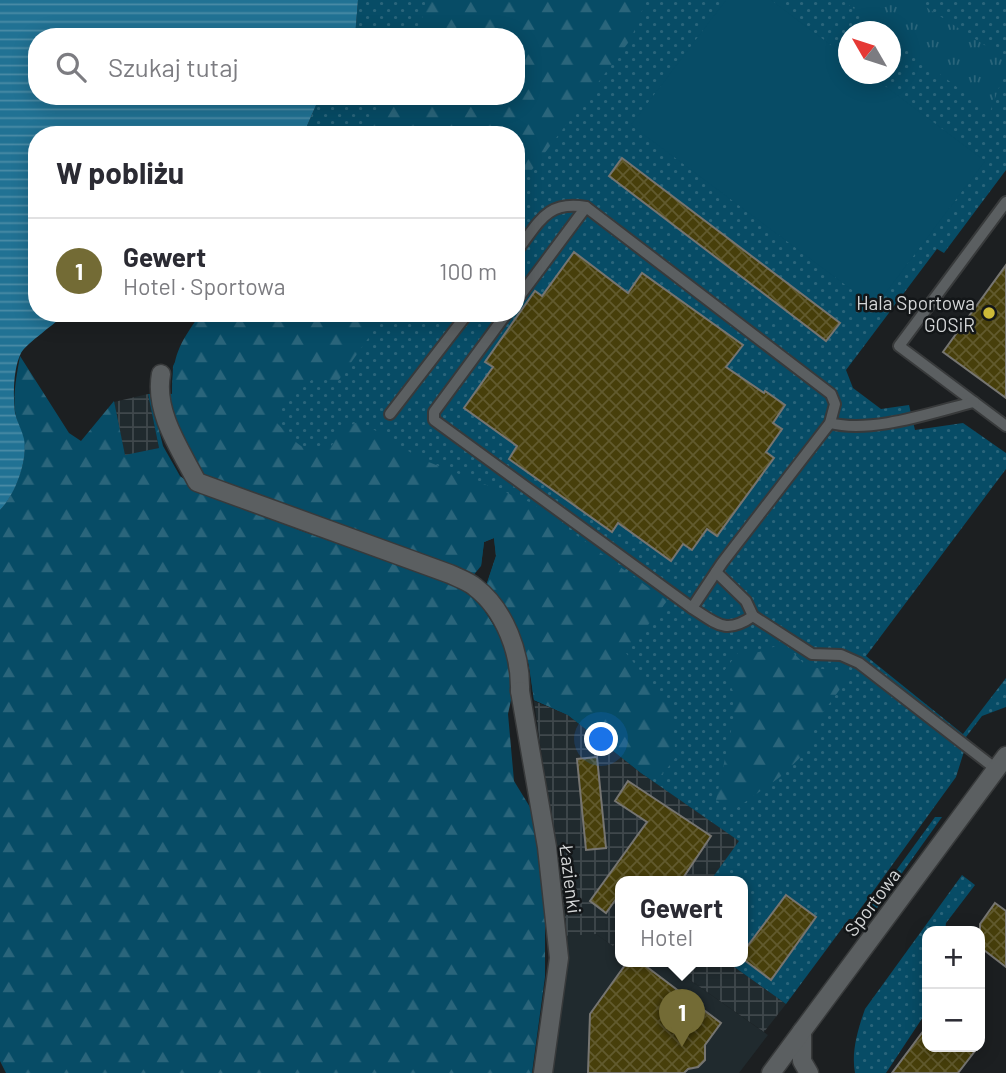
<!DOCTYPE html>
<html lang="pl">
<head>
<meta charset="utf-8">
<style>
	body { margin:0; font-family:Barlow,sans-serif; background:#f2f2f3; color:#2b2b33 }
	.controls { position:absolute; right:21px; bottom:21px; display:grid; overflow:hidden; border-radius:14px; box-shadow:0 4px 18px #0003 }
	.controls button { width:63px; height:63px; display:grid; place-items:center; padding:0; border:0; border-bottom:2px solid #e1e1e2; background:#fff; color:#2b2b33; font:35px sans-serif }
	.compass { position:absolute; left:838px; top:21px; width:63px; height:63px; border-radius:50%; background:#fff; box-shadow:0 4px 18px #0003; rotate:309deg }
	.you { position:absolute; left:602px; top:740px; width:24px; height:24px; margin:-18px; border:5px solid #fff; border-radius:50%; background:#1a73e8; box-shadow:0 0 0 10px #1a73e833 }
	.badge { display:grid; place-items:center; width:46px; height:46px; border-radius:50%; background:#736b35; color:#fff; font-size:23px; font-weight:700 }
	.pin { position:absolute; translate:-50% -58px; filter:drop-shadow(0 2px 4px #0008) }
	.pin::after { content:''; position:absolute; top:37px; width:24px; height:21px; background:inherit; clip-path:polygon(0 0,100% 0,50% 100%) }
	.popup { position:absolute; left:615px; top:876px; width:133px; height:91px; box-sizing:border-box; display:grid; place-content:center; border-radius:14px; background:#fff; filter:drop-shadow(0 2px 5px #0005); font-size:23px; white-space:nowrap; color:#7c7c81 }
	.popup b { font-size:26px; color:#2b2b33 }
	.popup::after { content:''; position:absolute; left:50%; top:100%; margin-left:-14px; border:14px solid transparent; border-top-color:#fff }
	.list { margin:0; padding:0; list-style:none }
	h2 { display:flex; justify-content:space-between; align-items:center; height:91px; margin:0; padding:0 28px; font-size:30px }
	h2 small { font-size:23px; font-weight:400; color:#7c7c81 }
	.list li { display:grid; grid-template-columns:46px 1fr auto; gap:21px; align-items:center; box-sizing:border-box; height:105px; padding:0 28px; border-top:2px solid #e1e1e2 }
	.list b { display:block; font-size:26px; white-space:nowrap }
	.list p { margin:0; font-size:23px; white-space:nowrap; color:#7c7c81 }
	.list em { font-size:23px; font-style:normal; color:#7c7c81 }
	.icon { flex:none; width:38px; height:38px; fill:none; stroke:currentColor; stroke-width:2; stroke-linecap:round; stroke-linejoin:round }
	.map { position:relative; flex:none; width:1006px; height:1073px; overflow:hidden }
	.search { position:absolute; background:#fff; box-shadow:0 4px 18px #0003; left:28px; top:28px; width:497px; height:77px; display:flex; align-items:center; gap:18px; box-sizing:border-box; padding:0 24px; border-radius:28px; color:#7c7c81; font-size:26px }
	.panel { position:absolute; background:#fff; box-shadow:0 4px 18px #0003; left:28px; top:126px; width:497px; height:196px; border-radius:28px }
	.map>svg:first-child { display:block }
	.built { fill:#202a2e }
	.industrial { fill:url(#industrial-grid) }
	.grass { fill:url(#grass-dots); fill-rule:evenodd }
	.forest { fill:url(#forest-firs) }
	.park { fill:url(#park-tufts) }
	.pitch { fill:#074c66 }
	.water { fill:url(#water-rules) }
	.building { fill:url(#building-cross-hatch); stroke:#767571; stroke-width:2 }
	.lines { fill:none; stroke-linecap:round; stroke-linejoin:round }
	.service-casing { stroke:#383a3b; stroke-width:14 }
	.pedestrian-casing { stroke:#383a3b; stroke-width:21 }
	.minor-casing { stroke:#383a3b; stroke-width:21 }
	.service { stroke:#5b5f61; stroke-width:10 }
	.pedestrian { stroke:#5b5f61; stroke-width:18 }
	.minor { stroke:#5b5f61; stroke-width:18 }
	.poi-dot { fill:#ccb938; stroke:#131618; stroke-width:2.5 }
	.labels { text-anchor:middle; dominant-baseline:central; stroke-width:5; stroke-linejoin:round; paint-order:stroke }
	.poi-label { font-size:19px; fill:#d4d6d7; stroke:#131618; text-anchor:end }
	.street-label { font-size:19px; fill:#d4d6d7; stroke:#131618 }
</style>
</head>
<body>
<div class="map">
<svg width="1006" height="1073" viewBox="0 0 1006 1073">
	<defs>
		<pattern id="industrial-grid" width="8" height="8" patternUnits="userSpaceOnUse" patternTransform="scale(1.75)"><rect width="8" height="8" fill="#202a2e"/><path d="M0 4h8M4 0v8" fill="none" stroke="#40484c"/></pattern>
		<pattern id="grass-dots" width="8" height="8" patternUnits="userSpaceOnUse" patternTransform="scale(1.75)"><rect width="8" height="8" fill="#074c66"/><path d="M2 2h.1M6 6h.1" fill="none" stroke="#2a657b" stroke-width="1.8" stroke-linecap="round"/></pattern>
		<pattern id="forest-firs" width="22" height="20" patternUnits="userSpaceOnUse" patternTransform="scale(1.75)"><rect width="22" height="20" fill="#074c66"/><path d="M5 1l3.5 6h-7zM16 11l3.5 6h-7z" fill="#2a657b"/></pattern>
		<pattern id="park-tufts" width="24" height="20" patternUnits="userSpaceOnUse" patternTransform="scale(1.75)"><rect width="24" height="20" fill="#074c66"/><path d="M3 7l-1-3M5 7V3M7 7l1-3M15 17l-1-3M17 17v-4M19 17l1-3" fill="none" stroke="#2a657b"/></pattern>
		<pattern id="water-rules" width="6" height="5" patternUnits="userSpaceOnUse" patternTransform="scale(1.75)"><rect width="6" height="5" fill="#217294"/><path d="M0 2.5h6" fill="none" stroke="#4b8ca7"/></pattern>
		<pattern id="building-cross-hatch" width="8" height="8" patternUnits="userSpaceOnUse" patternTransform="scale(1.75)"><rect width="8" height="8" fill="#473f0b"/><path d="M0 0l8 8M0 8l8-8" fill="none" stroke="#615a2e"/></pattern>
	</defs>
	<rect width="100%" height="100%" fill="#1c1f21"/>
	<polygon class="built" points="582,933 596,934 613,946 621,936 621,961 663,961 768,1035 739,1073 550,1073 563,936"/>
	<g class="industrial">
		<polygon points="148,394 159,448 125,456 114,402"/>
		<polygon points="534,701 568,715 641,773 740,841 710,881 621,881 621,936 613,946 596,934 563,936 554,843"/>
		<polygon points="663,961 726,961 786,1004 764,1032"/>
	</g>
	<g class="grass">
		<path d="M 358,0 L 1006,0 L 1006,170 L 944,253 L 937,249 L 846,370 L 853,388 L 881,409 L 909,405 L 915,430 L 963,423 L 1006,453 L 1006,469 L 866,656 L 963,734 L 1006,678 L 1006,707 L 982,716 L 966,737 L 967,742 L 956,777 L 853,919 L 849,919 L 786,1004 L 726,961 L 743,961 L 743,881 L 710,881 L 739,841 L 641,773 L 568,715 L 534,700 L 529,665 L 515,623 L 486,586 L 496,556 L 494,538 L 484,542 L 481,566 L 162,393 L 172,394 L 173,366 L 201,313 L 516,313 L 516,135 L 303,135 L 320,96 L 516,96 L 516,37 L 355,37 ZM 848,32 L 890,32 L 890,74 L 848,74 Z"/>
		<polygon points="935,817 942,817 870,918 863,916"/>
		<path d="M 962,875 L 975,885 L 946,923 L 945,931 L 927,931 L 927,1011 L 886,1073 L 855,1073 C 851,1052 858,1029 865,1009 Z"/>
	</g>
	<g class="forest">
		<polygon points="426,0 646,0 631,39 516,191 516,135 359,135 377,113 378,96 516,96 516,37 418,37"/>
		<path d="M 201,313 L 386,313 L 338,381 L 314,378 L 283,402 L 277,423 C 295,441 303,456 330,448 L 342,429 L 360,421 L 421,459 L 532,503 L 667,601 L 626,653 L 671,710 L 676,757 L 662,775 L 644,775 L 568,715 L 534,700 L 529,665 L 515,623 L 486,586 L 496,556 L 494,538 L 484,542 L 481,566 L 472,577 L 206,478 L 192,461 L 162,393 L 172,394 C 173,354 178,346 201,313 Z"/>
		<path d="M 20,356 L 69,433 L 81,441 L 114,401 L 125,455 L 159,448 L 148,394 L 150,394 L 163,446 L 180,476 L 199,490 L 299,530 L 461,587 L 481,605 L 504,642 L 516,691 L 511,700 L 508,714 L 514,781 L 533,812 L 545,918 L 545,977 L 532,1073 L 6,1073 L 0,1061 L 0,510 C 15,494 29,459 23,438 C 21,429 16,420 15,411 C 13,392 17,374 20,356 Z"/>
		<polygon points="784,643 806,666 851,674 816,722 807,751 780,777 734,810 716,800 734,717 733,691 723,672 738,653 759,652"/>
	</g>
	<polygon class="park" points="842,0 915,0 1006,59 1006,68 990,112 891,37 890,32 884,31"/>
	<polygon class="pitch" points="726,0 771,0 848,58 848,74 869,74 985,161 875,307 631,125"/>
	<path class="water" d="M 0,0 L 358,0 L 355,37 L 37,37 L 37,96 L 320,96 L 303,135 L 37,135 L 37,313 L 66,313 C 55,324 27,343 21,353 C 13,369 13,396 15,413 C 17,422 22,430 24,439 C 28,461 15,495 0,510 Z"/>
	<g class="building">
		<polygon points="622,158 840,323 826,341 609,176"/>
		<polygon points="574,252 628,293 642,273 743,345 726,367 764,393 765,391 785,405 773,423 782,429 766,452 774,458 717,536 707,529 692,550 683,544 671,561 618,523 612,532 509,459 517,446 464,408 493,367 485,362 535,291 542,296"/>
		<polygon points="1006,265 1006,398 943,352"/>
		<polygon points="597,757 606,848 586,850 577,759"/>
		<polygon points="628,781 711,836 681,881 621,881 621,892 606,913 590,901 647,822 615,801"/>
		<polygon points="786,895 816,917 771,980 743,959 743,952"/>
		<polygon points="995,903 1006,911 1006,967 980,947 980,924"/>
		<polygon points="628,961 639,961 721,1023 705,1045 705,1060 698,1067 688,1069 684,1073 588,1073 590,1014"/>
		<polygon points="927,1026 927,1047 978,1047 958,1073 892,1073"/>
	</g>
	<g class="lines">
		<defs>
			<g id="service">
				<polyline points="1006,202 899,346 1006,426"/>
				<polyline points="516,301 586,207"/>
				<path d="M 507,313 L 434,412 L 434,420 L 692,608 L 722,563 L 830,423 L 835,404 L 831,394 L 586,207 C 546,200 539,223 516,252"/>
				<polyline points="390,414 468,313"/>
				<path d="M 830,423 C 872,434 933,412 974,402"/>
				<path d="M 692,608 C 717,624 726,635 753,616 L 746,601 L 716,572"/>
				<polyline points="753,616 812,654 841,655 859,663 996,769"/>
			</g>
			<path id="pedestrian" d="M 161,374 C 154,412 180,449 197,482 L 450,574 C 458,578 468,581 475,587 C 505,610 521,654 520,691"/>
			<g id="minor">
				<polyline points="520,691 547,847 559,958 543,1073"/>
				<polyline points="802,1031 802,1061 809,1073"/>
				<polyline points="771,1073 1006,756"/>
			</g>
		</defs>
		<use href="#service" class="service-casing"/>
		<use href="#pedestrian" class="pedestrian-casing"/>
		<use href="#minor" class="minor-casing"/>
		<use href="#service" class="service"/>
		<use href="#pedestrian" class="pedestrian"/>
		<use href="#minor" class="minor"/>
	</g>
	<circle class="poi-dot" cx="989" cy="313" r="7"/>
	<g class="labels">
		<g class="poi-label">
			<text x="975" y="302">Hala Sportowa<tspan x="975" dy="22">GOSiR</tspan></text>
		</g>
		<g class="street-label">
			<text transform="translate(571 879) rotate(83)">Łazienki</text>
			<text transform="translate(872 902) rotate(-53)">Sportowa</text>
		</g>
	</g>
</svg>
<div class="controls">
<button>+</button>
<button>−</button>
</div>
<svg class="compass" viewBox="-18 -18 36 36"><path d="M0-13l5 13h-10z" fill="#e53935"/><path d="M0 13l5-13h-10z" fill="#7c7c81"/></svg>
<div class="you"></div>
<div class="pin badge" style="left:682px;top:1047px">1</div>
<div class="popup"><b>Gewert</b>Hotel</div>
<div class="search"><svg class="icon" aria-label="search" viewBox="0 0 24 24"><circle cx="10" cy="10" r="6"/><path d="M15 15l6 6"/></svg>Szukaj tutaj</div>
<section class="panel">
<h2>W pobliżu<small></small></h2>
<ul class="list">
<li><span class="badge">1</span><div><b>Gewert</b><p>Hotel · Sportowa</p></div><em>100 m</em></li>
</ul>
</section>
</div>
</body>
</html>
